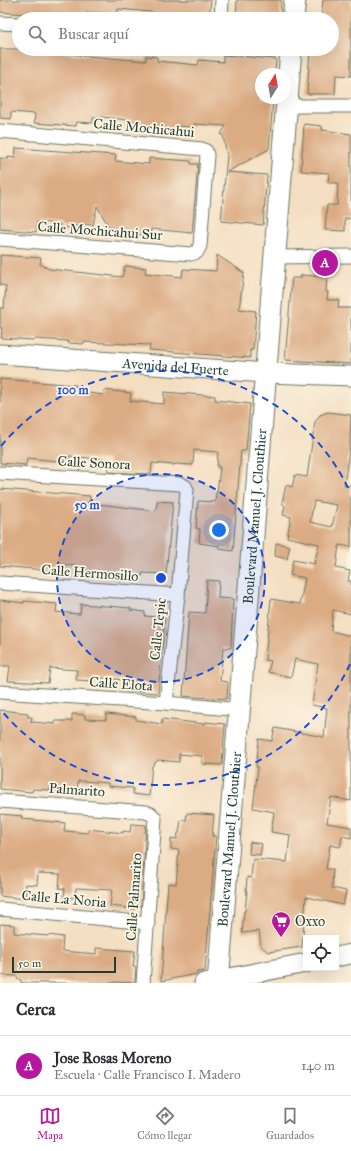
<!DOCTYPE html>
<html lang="es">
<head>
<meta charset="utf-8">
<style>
	body { margin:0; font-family:"IM FELL Great Primer",serif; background:#f7f7f7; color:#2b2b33 }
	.controls { position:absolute; right:12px; bottom:12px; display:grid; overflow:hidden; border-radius:0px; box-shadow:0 4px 16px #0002 }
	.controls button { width:36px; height:36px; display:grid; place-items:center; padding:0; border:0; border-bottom:1px solid #e1e1e2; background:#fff; color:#2b2b33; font:20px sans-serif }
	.compass { position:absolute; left:255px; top:68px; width:36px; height:36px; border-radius:50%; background:#fff; box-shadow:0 4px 16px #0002; rotate:11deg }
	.scale { position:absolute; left:12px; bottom:10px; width:104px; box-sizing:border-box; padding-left:4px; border:2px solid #1f3d34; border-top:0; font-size:11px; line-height:14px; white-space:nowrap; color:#1f3d34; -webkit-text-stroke:3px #fcf5e5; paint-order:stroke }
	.you { position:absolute; left:219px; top:530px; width:14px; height:14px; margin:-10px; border:3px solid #fff; border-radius:50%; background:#1a73e8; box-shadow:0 0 0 6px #1a73e833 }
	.badge { display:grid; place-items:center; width:26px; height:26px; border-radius:50%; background:#b5179e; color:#fff; font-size:13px; font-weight:700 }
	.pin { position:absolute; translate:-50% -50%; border:2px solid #fff; box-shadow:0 1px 4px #0006 }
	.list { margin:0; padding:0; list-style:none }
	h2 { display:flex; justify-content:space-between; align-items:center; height:52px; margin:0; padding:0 16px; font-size:17px }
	h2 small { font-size:13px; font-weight:400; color:#7c7c81 }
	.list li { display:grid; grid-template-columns:26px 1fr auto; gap:12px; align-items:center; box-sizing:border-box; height:60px; padding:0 16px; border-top:1px solid #e1e1e2 }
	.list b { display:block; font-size:15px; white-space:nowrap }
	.list p { margin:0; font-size:13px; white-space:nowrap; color:#7c7c81 }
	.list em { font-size:13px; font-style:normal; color:#7c7c81 }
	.icon { flex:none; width:22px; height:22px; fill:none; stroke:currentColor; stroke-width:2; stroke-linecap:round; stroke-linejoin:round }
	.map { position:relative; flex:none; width:351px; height:983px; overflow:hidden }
	.search { position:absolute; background:#fff; box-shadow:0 4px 16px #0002; left:12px; right:12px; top:12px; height:44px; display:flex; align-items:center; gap:10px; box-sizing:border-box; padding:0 14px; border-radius:22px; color:#7c7c81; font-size:15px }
	.sheet { height:112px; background:#fff }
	nav { display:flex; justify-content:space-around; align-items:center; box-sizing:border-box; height:56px; border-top:1px solid #e1e1e2; background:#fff; font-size:11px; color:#7c7c81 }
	nav a { display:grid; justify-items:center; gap:2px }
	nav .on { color:#b5179e }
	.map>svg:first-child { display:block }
	.building { fill:#dbab83; fill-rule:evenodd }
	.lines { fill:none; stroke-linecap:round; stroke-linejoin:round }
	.street-casing { stroke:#6a7565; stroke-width:15 }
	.secondary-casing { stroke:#6a7565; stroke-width:21 }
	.primary-casing { stroke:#6a7565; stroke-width:23 }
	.street { stroke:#fff; stroke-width:13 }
	.secondary { stroke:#fff; stroke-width:19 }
	.primary { stroke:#fff; stroke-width:21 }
	.ring { fill:none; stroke:#1d4ed8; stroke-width:2; stroke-dasharray:7 5 }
	.labels { text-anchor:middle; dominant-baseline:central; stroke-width:3.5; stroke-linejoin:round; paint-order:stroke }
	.street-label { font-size:14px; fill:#1f3d34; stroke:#fcf5e5 }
	.poi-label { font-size:14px; fill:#1f3d34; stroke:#fcf5e5; text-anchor:start }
	.centre { fill:#1d4ed8; stroke:#fcf5e5; stroke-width:2 }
	.ring-label { font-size:12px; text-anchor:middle; font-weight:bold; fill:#1d4ed8; stroke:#fcf5e5; stroke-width:3.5; stroke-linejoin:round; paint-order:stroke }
</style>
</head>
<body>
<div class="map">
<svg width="351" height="983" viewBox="0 0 351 983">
	<rect width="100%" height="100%" fill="#fcf5e5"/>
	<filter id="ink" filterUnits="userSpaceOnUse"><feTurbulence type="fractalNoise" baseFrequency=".025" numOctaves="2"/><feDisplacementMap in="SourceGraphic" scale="8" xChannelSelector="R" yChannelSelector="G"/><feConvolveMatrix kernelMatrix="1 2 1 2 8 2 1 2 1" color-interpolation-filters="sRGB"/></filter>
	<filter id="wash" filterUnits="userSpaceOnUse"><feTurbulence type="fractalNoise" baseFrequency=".012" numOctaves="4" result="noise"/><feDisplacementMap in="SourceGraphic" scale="16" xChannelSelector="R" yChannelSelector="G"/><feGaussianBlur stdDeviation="0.9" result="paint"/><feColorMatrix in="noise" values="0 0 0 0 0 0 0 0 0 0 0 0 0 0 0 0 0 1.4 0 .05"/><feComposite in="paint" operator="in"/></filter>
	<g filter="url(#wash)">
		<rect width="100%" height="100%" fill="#f4dec1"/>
		<g id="blocks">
			<g class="building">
				<polygon points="0,0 211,0 209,16 162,13 118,9 118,14 87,12 87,19 0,12"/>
				<polygon points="237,0 281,0 280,19 236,19"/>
				<polygon points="323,0 351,0 351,76 336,75 335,94 307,94 310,49 332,49 332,19 321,19"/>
				<polygon points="0,49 65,49 65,53 87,56 146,61 146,56 157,57 157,61 198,65 199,60 223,62 223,55 276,59 275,74 261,74 261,99 273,100 269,149 227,172 267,175 263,225 221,221 227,155 223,136 221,134 226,126 194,124 193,127 176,126 176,130 168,130 168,134 151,132 152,127 136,126 136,121 102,117 102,118 93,118 93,123 77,122 76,126 34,123 35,114 11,112 11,119 0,118"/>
				<polygon points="304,124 322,126 322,130 351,134 351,219 345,218 345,231 325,230 327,205 337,205 338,183 328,183 329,173 301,171"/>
				<polygon points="16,148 116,155 115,161 149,164 149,158 191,161 191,164 198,164 192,233 151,229 150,236 127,233 126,237 117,236 112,232 97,206 93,225 84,224 84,226 72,226 71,228 60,227 60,224 37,222 36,232 0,229 0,158 8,159 8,157 15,158"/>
				<polygon points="0,255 41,258 40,264 49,269 122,277 125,266 146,268 145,273 182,277 183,269 216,271 217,255 244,273 239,309 256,311 253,350 250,350 250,358 149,350 150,345 84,342 83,344 68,343 68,341 34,339 34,340 1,338 2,328 0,328 0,308 4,308 6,286 0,285"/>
				<polygon points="301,275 327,277 326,292 328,292 327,300 339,300 338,308 351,308 351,364 285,360 292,278 301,278"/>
				<polygon points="0,379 76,385 76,391 103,395 104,390 131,393 130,401 164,404 164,392 215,396 215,400 250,404 246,451 241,451 233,551 219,549 219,546 199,543 200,529 196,528 198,501 215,502 216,493 217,493 220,467 217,467 218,452 194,450 193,465 174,464 174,465 152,463 151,474 108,472 109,460 69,456 68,462 27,458 26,465 0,463"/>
				<path d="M 328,412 L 351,415 L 350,444 L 344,485 L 351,486 L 351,547 L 339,545 L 336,568 L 350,571 L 348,581 L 351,581 L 351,614 L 333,610 L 331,631 L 351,636 L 351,801 L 331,797 L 327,823 L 351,827 L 351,838 L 342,836 L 340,847 L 330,845 L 326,869 L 333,869 L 332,888 L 346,891 L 343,905 L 306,897 L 302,947 L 268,952 L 261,946 L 259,931 L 242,933 L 244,911 L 245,911 L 247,891 L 246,891 L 247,877 L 251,878 L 253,859 L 287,862 L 290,835 L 271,832 L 274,812 L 253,808 L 258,767 L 256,767 L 259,739 L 272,741 L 275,728 L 324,737 L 327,708 L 312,705 L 318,664 L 295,659 L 291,677 L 268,672 L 271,661 L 265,660 L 271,599 L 300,604 L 305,578 L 290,575 L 293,560 L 314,564 L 319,544 L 287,537 L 291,517 L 283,515 L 285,506 L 282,503 L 286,485 L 292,487 L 295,475 L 307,477 L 315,422 L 320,415 ZM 314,501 L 337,505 L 332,527 L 310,522 Z"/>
				<polygon points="0,489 90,496 90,503 156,511 157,501 173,502 166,574 143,573 142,576 132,575 132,580 116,579 117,575 84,570 84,567 60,564 60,573 34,569 0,566"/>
				<polygon points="276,543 290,546 287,559 275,556"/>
				<polygon points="207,580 219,581 218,598 233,599 231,648 223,648 220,681 228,682 227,699 183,696 189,612 205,613"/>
				<polygon points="0,600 24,603 24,601 57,604 56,612 80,614 81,604 131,608 130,610 145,612 145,616 165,618 158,693 125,691 125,680 92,677 92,681 76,680 77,670 50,668 48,683 8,681 10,666 0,666"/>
				<polygon points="0,710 28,713 28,717 32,717 31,722 55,724 55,721 72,721 72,714 85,715 85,719 106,720 106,714 136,717 136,720 162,724 162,719 205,724 205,722 225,724 222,765 202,764 202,756 179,754 179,762 158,760 152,766 149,796 133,794 133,788 108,786 108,783 83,781 78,781 77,792 50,789 50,790 33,789 32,792 0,789"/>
				<polygon points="187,813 214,815 212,836 216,836 205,971 197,972 197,974 161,981 168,883 176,884 179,850 171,849 171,838 177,839 178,833 179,833 181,820 186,820"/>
				<polygon points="0,814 22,816 22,819 65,823 64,831 88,833 88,829 123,833 123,831 130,832 131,824 146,825 141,906 135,905 135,909 110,906 112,890 76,888 75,898 64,897 65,889 59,888 60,874 38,873 37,885 26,884 25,899 0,896"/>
				<polygon points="250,842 262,844 260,855 249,854"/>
				<polygon points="0,924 14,925 14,933 47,936 48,935 63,937 62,951 96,954 96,948 135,951 133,967 136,967 135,983 114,982 113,983 21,983 21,980 17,978 17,976 0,975"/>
			</g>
		</g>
	</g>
	<g filter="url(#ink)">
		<use href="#blocks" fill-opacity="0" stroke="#6a7565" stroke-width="1"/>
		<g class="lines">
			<defs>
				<g id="street">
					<polyline points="221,19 222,0"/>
					<polyline points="0,23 19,24"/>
					<polyline points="287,106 351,106"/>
					<polyline points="0,131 202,149 206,151 207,155 200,246 197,252 191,254 0,239"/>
					<polyline points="275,257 351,256"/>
					<polyline points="0,473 180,484 185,486 187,490 178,595 166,703"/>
					<polyline points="0,583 178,595"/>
					<polyline points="0,692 166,703 240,710"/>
					<polyline points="0,801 146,812 151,814 155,818 143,983"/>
					<polyline points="0,909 148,923"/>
				</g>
				<g id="secondary">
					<path id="s1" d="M 0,354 L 266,373 L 351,376"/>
					<polyline points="336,957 351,954"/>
					<polyline points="204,983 306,963"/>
				</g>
				<g id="primary">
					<polyline points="293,19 295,0"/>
					<path id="s2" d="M 218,983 L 291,49"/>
				</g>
			</defs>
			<use href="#street" class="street-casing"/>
			<use href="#secondary" class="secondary-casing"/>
			<use href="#primary" class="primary-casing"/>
			<use href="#street" class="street"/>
			<use href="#secondary" class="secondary"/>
			<use href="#primary" class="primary"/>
		</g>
	</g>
	<circle cx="161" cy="578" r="104" fill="#1d4ed8" fill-opacity=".12"/>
	<g class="ring">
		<circle cx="161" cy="578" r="104"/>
		<path d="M350 664A208 208 0 0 1 1 710M1 446A208 208 0 0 1 350 492"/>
	</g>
	<defs>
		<symbol id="supermarket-pin" viewBox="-11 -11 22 30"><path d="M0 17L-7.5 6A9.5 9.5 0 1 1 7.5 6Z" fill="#b5179e" stroke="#fcf5e5"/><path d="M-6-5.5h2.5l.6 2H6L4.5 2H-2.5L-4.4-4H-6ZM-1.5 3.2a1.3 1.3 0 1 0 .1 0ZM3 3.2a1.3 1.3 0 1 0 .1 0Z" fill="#fff"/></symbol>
	</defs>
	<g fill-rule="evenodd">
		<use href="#supermarket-pin" x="270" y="910" width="22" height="30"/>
	</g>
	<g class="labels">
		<g class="street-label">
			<text transform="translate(144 128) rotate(5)">Calle Mochicahui</text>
			<text transform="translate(100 231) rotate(4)">Calle Mochicahui Sur</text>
			<text stroke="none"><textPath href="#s1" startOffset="176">Avenida del Fuerte</textPath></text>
			<text transform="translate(94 463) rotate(3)">Calle Sonora</text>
			<text stroke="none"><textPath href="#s2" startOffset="468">Boulevard Manuel J. Clouthier</textPath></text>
			<text transform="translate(90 573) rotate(4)">Calle Hermosillo</text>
			<text transform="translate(158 629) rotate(-84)">Calle Tepic</text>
			<text transform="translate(121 684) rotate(4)">Calle Elota</text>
			<text transform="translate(77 790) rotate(4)">Palmarito</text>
			<text stroke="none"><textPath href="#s2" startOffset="144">Boulevard Manuel J. Clouthier</textPath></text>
			<text transform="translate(134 897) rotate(-86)">Calle Palmarito</text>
			<text transform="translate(64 899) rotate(5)">Calle La Noria</text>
		</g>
		<g class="poi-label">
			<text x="295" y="921">Oxxo</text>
		</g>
	</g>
	<circle cx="161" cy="578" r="6" class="centre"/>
	<g class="ring-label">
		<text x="73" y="394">100 m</text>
		<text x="87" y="509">50 m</text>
	</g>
</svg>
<div class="controls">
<button><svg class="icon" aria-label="locate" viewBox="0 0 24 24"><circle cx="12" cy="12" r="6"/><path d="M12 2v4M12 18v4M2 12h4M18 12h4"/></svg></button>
</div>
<svg class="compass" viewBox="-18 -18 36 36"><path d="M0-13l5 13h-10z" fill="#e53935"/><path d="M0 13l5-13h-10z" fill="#7c7c81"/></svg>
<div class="scale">50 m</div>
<div class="you"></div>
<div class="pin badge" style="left:325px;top:263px">A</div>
<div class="search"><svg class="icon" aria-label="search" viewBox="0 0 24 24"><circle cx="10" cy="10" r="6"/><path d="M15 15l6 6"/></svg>Buscar aquí</div>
</div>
<section class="sheet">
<h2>Cerca<small></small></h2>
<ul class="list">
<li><span class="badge">A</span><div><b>Jose Rosas Moreno</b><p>Escuela · Calle Francisco I. Madero</p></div><em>140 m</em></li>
</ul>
</section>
<nav>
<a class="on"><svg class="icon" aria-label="map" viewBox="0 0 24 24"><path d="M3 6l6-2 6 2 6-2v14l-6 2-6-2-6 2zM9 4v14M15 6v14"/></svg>Mapa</a>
<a><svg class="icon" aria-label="directions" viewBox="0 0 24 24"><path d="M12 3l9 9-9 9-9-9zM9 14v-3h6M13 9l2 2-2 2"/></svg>Cómo llegar</a>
<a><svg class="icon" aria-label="saved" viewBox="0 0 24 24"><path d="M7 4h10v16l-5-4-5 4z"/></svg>Guardados</a>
</nav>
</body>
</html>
